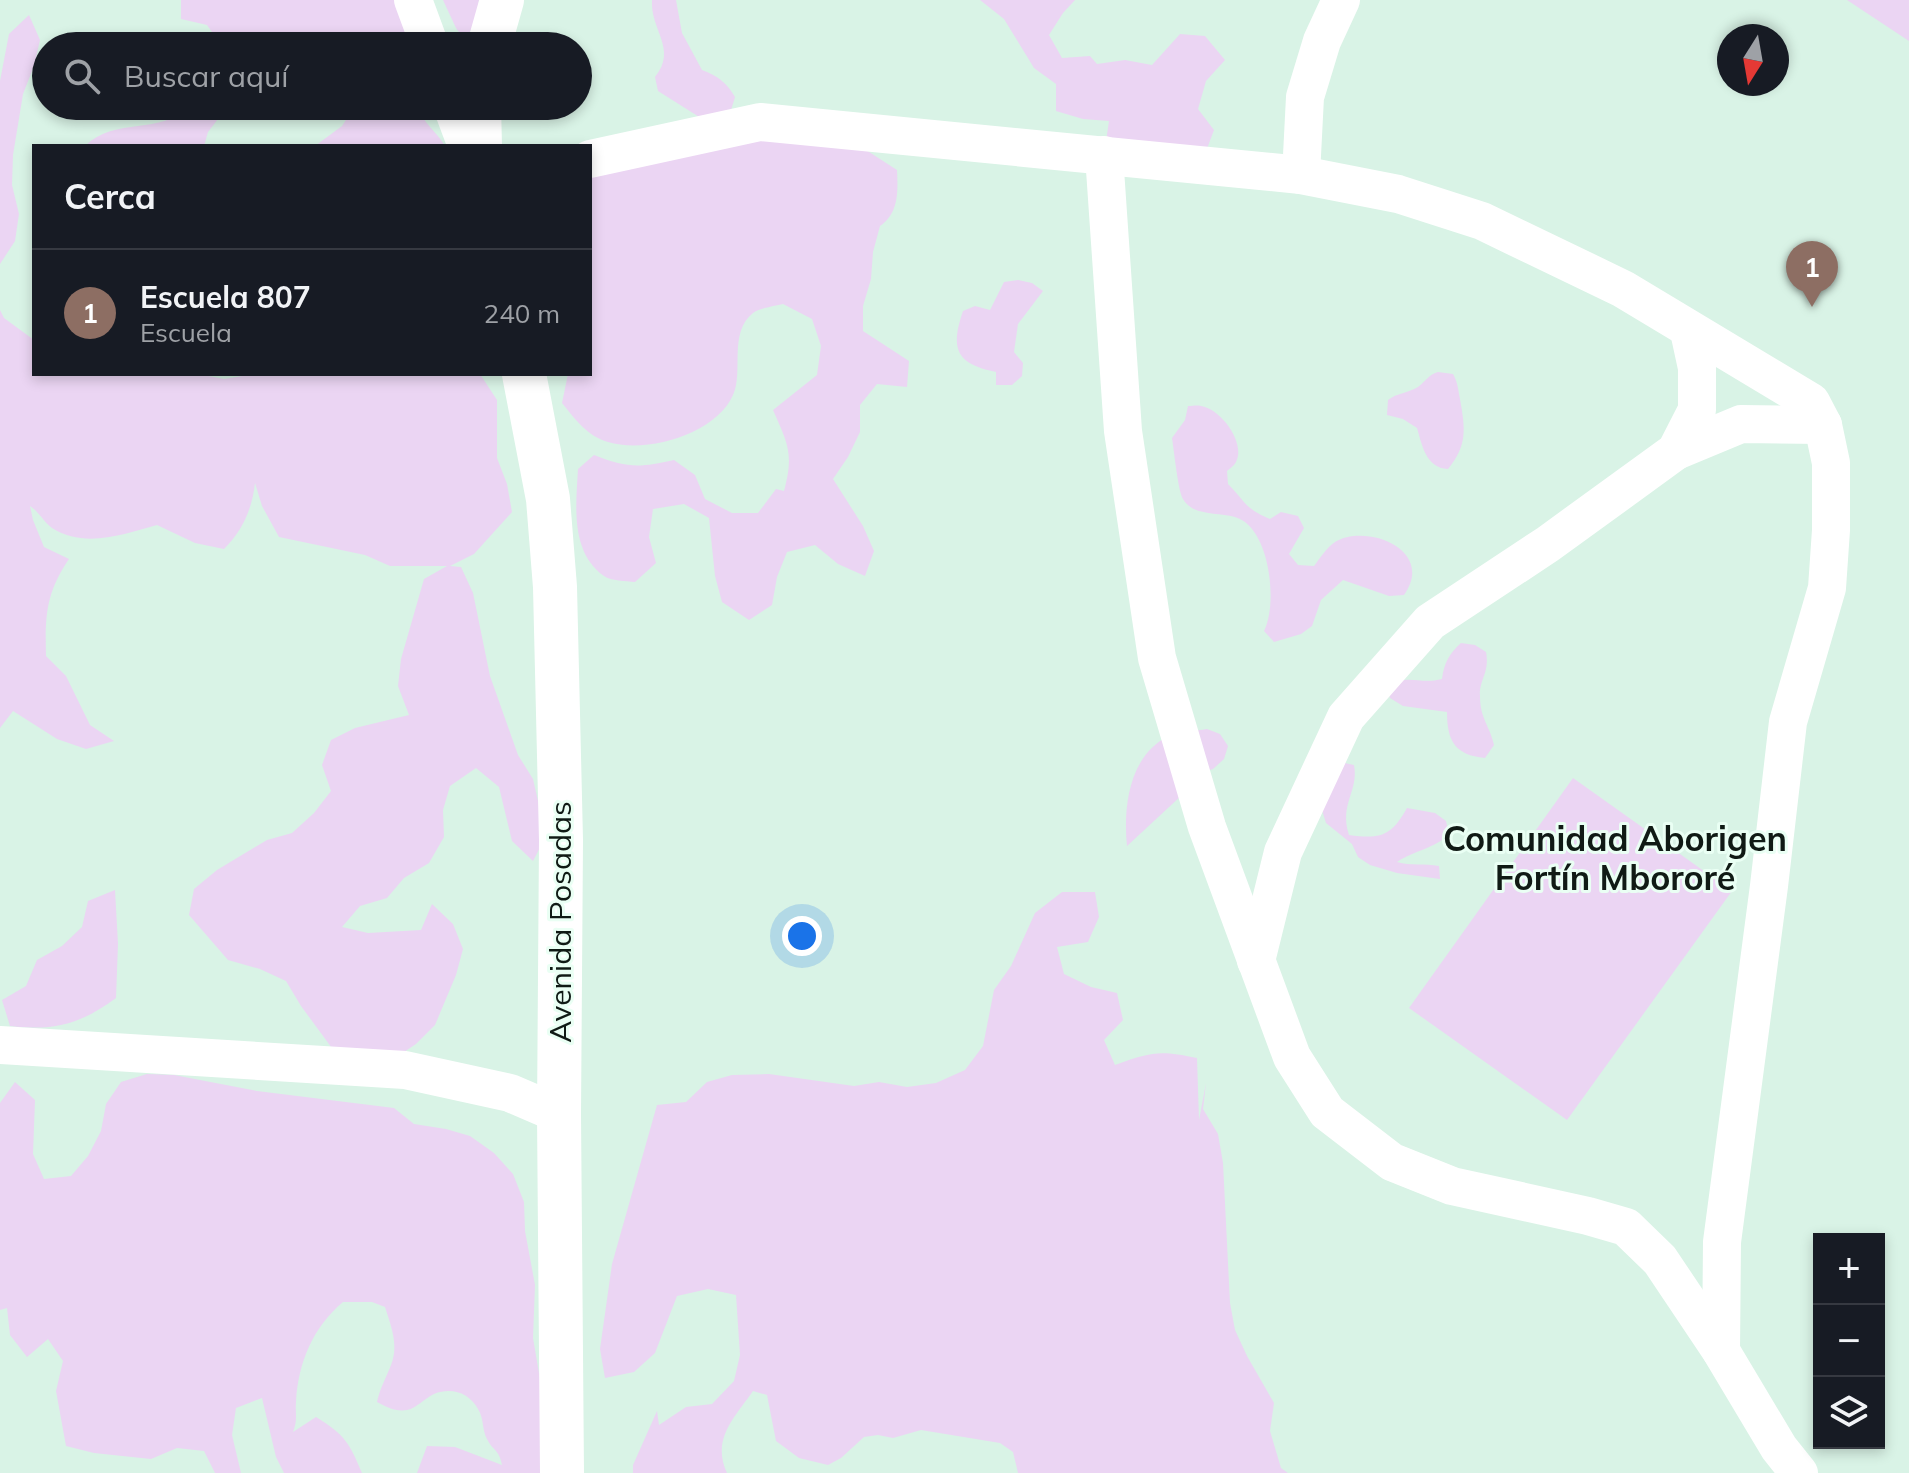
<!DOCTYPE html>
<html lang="es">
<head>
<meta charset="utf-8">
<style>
	body { margin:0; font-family:Mulish,sans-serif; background:#20242c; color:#f1f3f6 }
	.controls { position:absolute; right:24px; bottom:24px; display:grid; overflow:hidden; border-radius:0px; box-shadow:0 4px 12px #0003 }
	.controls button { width:72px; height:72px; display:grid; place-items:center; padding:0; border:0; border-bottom:2px solid #363941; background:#171b24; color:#f1f3f6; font:40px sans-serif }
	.compass { position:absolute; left:1717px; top:24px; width:72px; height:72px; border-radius:50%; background:#171b24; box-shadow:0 4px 12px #0003; rotate:191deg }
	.you { position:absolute; left:802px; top:936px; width:28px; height:28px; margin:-20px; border:6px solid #fff; border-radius:50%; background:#1a73e8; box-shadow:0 0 0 12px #1a73e833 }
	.badge { display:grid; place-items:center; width:52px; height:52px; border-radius:50%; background:#c09bcf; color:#fff; font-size:26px; font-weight:700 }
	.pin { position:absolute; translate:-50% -66px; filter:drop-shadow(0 2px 4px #0008) }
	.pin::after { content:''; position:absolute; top:42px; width:28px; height:24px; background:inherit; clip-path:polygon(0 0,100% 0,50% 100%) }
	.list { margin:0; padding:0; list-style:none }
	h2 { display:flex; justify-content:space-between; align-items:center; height:104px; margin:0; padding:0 32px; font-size:34px }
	h2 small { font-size:26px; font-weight:400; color:#9ea1a6 }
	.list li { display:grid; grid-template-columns:52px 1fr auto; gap:24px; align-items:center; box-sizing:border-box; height:128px; padding:0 32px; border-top:2px solid #363941 }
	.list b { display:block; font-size:30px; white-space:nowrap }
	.list p { margin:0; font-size:26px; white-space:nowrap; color:#9ea1a6 }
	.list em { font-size:26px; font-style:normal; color:#9ea1a6 }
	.icon { flex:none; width:44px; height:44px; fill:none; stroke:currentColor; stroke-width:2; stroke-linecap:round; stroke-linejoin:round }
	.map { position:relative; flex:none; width:1909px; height:1473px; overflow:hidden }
	.search { position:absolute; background:#171b24; box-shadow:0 4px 12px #0003; left:32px; top:32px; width:560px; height:88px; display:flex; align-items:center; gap:20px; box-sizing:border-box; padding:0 28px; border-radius:44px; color:#9ea1a6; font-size:30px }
	.panel { position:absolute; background:#171b24; box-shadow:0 4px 12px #0003; left:32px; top:144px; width:560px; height:232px; border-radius:0px }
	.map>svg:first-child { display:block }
	.green { fill:#ebd5f3 }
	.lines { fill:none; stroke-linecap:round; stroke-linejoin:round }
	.minor { stroke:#fff; stroke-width:38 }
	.tertiary { stroke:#fff; stroke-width:44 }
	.labels { text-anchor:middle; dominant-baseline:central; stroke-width:6; stroke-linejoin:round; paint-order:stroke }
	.street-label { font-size:30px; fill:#101a15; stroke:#eafff4 }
	.quarter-label { font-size:34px; font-weight:bold; fill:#101a15; stroke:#eafff4 }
</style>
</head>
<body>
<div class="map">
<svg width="1909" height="1473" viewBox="0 0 1909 1473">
	<rect width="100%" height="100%" fill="#d9f3e6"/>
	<g class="green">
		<polygon points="181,0 407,0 417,46 222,46 207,25 181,19"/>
		<polygon points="443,0 479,0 476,24 464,39 456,28"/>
		<path d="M 652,0 L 676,0 L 682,33 L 702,70 C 718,76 726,82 735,97 L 731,110 L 704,120 L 658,91 L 655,77 C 678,49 650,30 652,0 Z"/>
		<polygon points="980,0 1075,0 1063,13 1049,35 1062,58 1090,56 1097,64 1125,60 1152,65 1180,34 1205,36 1225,60 1206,81 1198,109 1214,130 1205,154 1104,155 1109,121 1083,119 1056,111 1056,84 1034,68 1004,19"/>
		<polygon points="1847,0 1909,0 1909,41"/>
		<polygon points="29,15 40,40 34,66 23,94 13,155 12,185 19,214 15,241 0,264 0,81 9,34"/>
		<path d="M 188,106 L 228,106 L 208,132 L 204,146 L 85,146 C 115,116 162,136 188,106 Z"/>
		<path d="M 355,106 L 417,106 C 422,122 437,132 445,146 L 315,146 L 342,126 Z"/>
		<path d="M 760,122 L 849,139 L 897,170 C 898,191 899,213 880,226 L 873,252 L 871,279 L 863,306 L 863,331 L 909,361 L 907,387 L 877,384 L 860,405 L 860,432 L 848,457 L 833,479 L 863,526 L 874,551 L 865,576 L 838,564 L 815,545 L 787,552 L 777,577 L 772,605 L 749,620 L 722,602 L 715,576 L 709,518 L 684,504 L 653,509 L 649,537 L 656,563 L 635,582 C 626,581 611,581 604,576 C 570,552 576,505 578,469 L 594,455 C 627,468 639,468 674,460 L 695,475 L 705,499 L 732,513 L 758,513 L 776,489 L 784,491 C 794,454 788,444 773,410 L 817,375 L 821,346 L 812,319 L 783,304 C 775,306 760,308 753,313 C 728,333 744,372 733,395 C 716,434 647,454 608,442 C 587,436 575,419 562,403 L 568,374 L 590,374 L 590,165 Z"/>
		<path d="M 1018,280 L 1032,283 L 1043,291 L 1018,324 L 1014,352 L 1023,363 L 1022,376 L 1012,385 L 996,385 L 996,372 C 956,364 950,349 963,311 L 975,306 L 990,310 L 1004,282 Z"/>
		<path d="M 0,310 L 4,318 L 34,340 L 34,374 L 198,374 L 224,379 L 255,374 L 480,374 L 497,400 L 497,458 L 507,484 L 512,512 L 474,554 L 450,566 L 461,567 L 473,593 L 490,676 L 518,755 L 533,779 L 546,836 L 533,861 L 512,841 L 499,787 L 476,768 L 450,786 L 443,810 L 444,837 L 429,863 L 404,878 L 387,898 L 360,906 L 342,927 L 368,933 L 421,930 L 432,904 L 453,924 L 463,949 L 456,975 L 435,1025 L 416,1044 L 392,1060 L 337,1055 L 301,1006 L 286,981 L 260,969 L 228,960 L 189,915 L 194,889 L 217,870 L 267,840 L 292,833 L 314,813 L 331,791 L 322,765 L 331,740 L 355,728 L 409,715 L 398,686 L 401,659 L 424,579 L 447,566 L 390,566 L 365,555 L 279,537 L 262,506 L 255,483 C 252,509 243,530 224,549 L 195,543 L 157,525 C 124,534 85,549 52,528 C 44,522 39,512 30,506 L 33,520 L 44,547 L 69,559 C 46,593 45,615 46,656 L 66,676 L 90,725 L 114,741 L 86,749 L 57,739 L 13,711 L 0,728 Z"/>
		<path d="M 1438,372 L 1453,374 C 1458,383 1458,389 1460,399 C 1465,428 1468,445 1448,469 C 1426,468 1422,445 1417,428 L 1403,419 L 1387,415 L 1388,400 C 1397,393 1408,393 1418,387 C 1426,381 1428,375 1438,372 Z"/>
		<path d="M 1188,406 C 1193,406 1197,405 1201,406 C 1221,409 1246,443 1236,462 C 1234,466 1230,468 1227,471 L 1228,484 C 1246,502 1244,508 1270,519 L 1281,512 L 1298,516 L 1304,528 L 1289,554 L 1298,565 L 1314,566 C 1320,558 1327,547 1335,542 C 1367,523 1436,550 1404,595 L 1389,596 L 1343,580 L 1321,600 L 1312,626 L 1301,634 L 1274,642 L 1264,631 C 1277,605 1271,542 1245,522 C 1228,509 1195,520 1183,499 C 1178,491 1174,450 1172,438 L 1185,420 Z"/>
		<path d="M 1461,643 L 1475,645 L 1486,652 C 1490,673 1479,679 1480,696 C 1480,719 1490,726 1494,745 L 1485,758 C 1455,755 1447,741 1447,712 L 1403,706 L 1390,698 L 1387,686 C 1409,673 1419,685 1442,679 C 1444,663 1449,654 1461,643 Z"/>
		<path d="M 1207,729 L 1220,734 L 1228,746 L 1224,759 L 1213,769 L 1200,773 L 1182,795 L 1127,846 C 1123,807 1129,755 1169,736 C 1180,731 1195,731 1207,729 Z"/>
		<path d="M 1340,762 L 1354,765 C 1359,792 1339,803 1349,835 C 1380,839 1391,837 1407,808 L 1435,813 L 1446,821 L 1449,834 C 1434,849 1415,850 1397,862 C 1411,866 1424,863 1439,866 L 1440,879 L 1397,873 L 1370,865 L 1358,857 L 1352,844 L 1326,823 L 1322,810 Z"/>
		<polygon points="1573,778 1732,891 1567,1120 1409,1008"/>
		<path d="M 115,890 L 118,944 L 116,998 C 79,1025 54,1031 10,1026 L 2,1000 L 26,986 L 37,960 L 62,946 L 82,927 L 88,901 Z"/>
		<path d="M 1062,892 L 1095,892 L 1099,917 L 1088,942 L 1057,947 L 1064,974 L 1091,987 L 1117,993 L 1123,1020 L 1104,1040 L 1115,1065 C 1151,1052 1159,1050 1197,1058 L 1199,1120 L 1206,1083 L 1203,1109 L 1218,1134 L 1223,1163 L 1230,1303 L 1235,1330 L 1247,1356 L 1274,1403 L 1270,1431 L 1281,1468 L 1288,1473 L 1018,1473 L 1013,1452 L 1000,1443 L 921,1430 L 893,1438 L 878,1435 L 864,1437 L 841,1458 L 828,1465 L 799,1458 L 776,1441 L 767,1395 L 753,1391 C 735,1417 711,1439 727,1473 L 633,1473 L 633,1465 L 657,1411 L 659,1425 L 686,1407 L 712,1404 L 734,1381 L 740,1355 L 736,1295 L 708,1289 L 677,1296 L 655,1353 L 634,1372 L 605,1378 L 600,1349 L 612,1264 L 657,1105 L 686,1102 L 707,1082 L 732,1075 L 769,1074 L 854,1086 L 879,1082 L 907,1087 L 936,1083 L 965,1070 L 983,1046 L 994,990 L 1011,966 L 1035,913 Z"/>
		<path d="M 147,1074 L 174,1075 L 257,1091 L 394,1108 L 414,1124 L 446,1129 L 470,1136 L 494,1153 L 513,1174 L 524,1202 L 525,1231 L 535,1285 L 533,1338 L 547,1420 L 541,1473 L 417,1473 L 427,1446 L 455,1447 L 502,1465 C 499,1449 493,1451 487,1439 C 482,1430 484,1418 478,1409 C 469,1393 452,1387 434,1394 C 425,1398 417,1408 407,1410 C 396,1412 386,1407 377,1402 C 380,1388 386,1378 391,1365 C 399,1345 391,1326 385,1307 L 372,1302 L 343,1302 C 313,1327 298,1363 296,1402 C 295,1414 298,1419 293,1432 L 316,1417 C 345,1435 349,1442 362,1473 L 284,1473 L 276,1457 L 262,1398 L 236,1408 L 232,1435 L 241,1473 L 215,1473 L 204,1451 L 177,1448 L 151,1459 L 94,1453 L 66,1446 L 56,1391 L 63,1361 L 48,1339 L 27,1357 L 10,1335 L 7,1308 L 0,1310 L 0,1103 L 15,1082 L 35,1100 L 33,1154 L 44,1179 L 71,1176 L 88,1156 L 101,1131 L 106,1104 L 121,1082 Z"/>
	</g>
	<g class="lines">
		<g class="minor">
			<polyline points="413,0 430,46"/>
			<polyline points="452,106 467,146"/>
			<polyline points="1104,155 1123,431 1157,658 1207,827 1292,1057 1327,1112 1392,1162 1452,1186 1588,1216 1626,1227 1660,1260 1721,1351 1779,1448 1799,1473"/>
			<polyline points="590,159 760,122 1301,175 1398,194 1482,221 1623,289 1811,402 1823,425 1831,463 1831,530 1827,588 1788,722 1769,886 1722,1242 1721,1351"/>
			<polyline points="1301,175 1305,97 1322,41 1341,0"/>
			<polyline points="1676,451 1741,424 1823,425"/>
			<polyline points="1256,961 1283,852 1346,717 1430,622 1548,544 1676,451 1697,410 1697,368 1689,331"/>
			<polyline points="0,1045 405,1070 510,1093 559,1114"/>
		</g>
		<g class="tertiary">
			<polyline points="489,46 502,0"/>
			<polyline points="479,106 480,146"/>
			<polyline points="524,374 548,499 555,587 561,840 559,1114 562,1473"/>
		</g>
	</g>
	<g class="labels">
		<g class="street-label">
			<text transform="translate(560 922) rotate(-90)">Avenida Posadas</text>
		</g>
		<g class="quarter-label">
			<text x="1615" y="838">Comunidad Aborigen<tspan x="1615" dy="39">Fortín Mbororé</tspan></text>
		</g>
	</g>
</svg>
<div class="controls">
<button>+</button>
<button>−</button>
<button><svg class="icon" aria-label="layers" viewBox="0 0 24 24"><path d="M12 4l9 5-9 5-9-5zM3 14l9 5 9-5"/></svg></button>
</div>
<svg class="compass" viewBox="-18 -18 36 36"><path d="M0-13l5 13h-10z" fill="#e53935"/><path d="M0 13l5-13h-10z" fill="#9ea1a6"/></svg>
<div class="you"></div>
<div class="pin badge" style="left:1812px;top:307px;background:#8d6e63">1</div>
<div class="search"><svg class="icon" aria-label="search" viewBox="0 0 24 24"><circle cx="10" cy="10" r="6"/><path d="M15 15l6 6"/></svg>Buscar aquí</div>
<section class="panel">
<h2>Cerca<small></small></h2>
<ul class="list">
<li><span class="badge" style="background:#8d6e63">1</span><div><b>Escuela 807</b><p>Escuela</p></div><em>240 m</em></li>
</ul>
</section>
</div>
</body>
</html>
